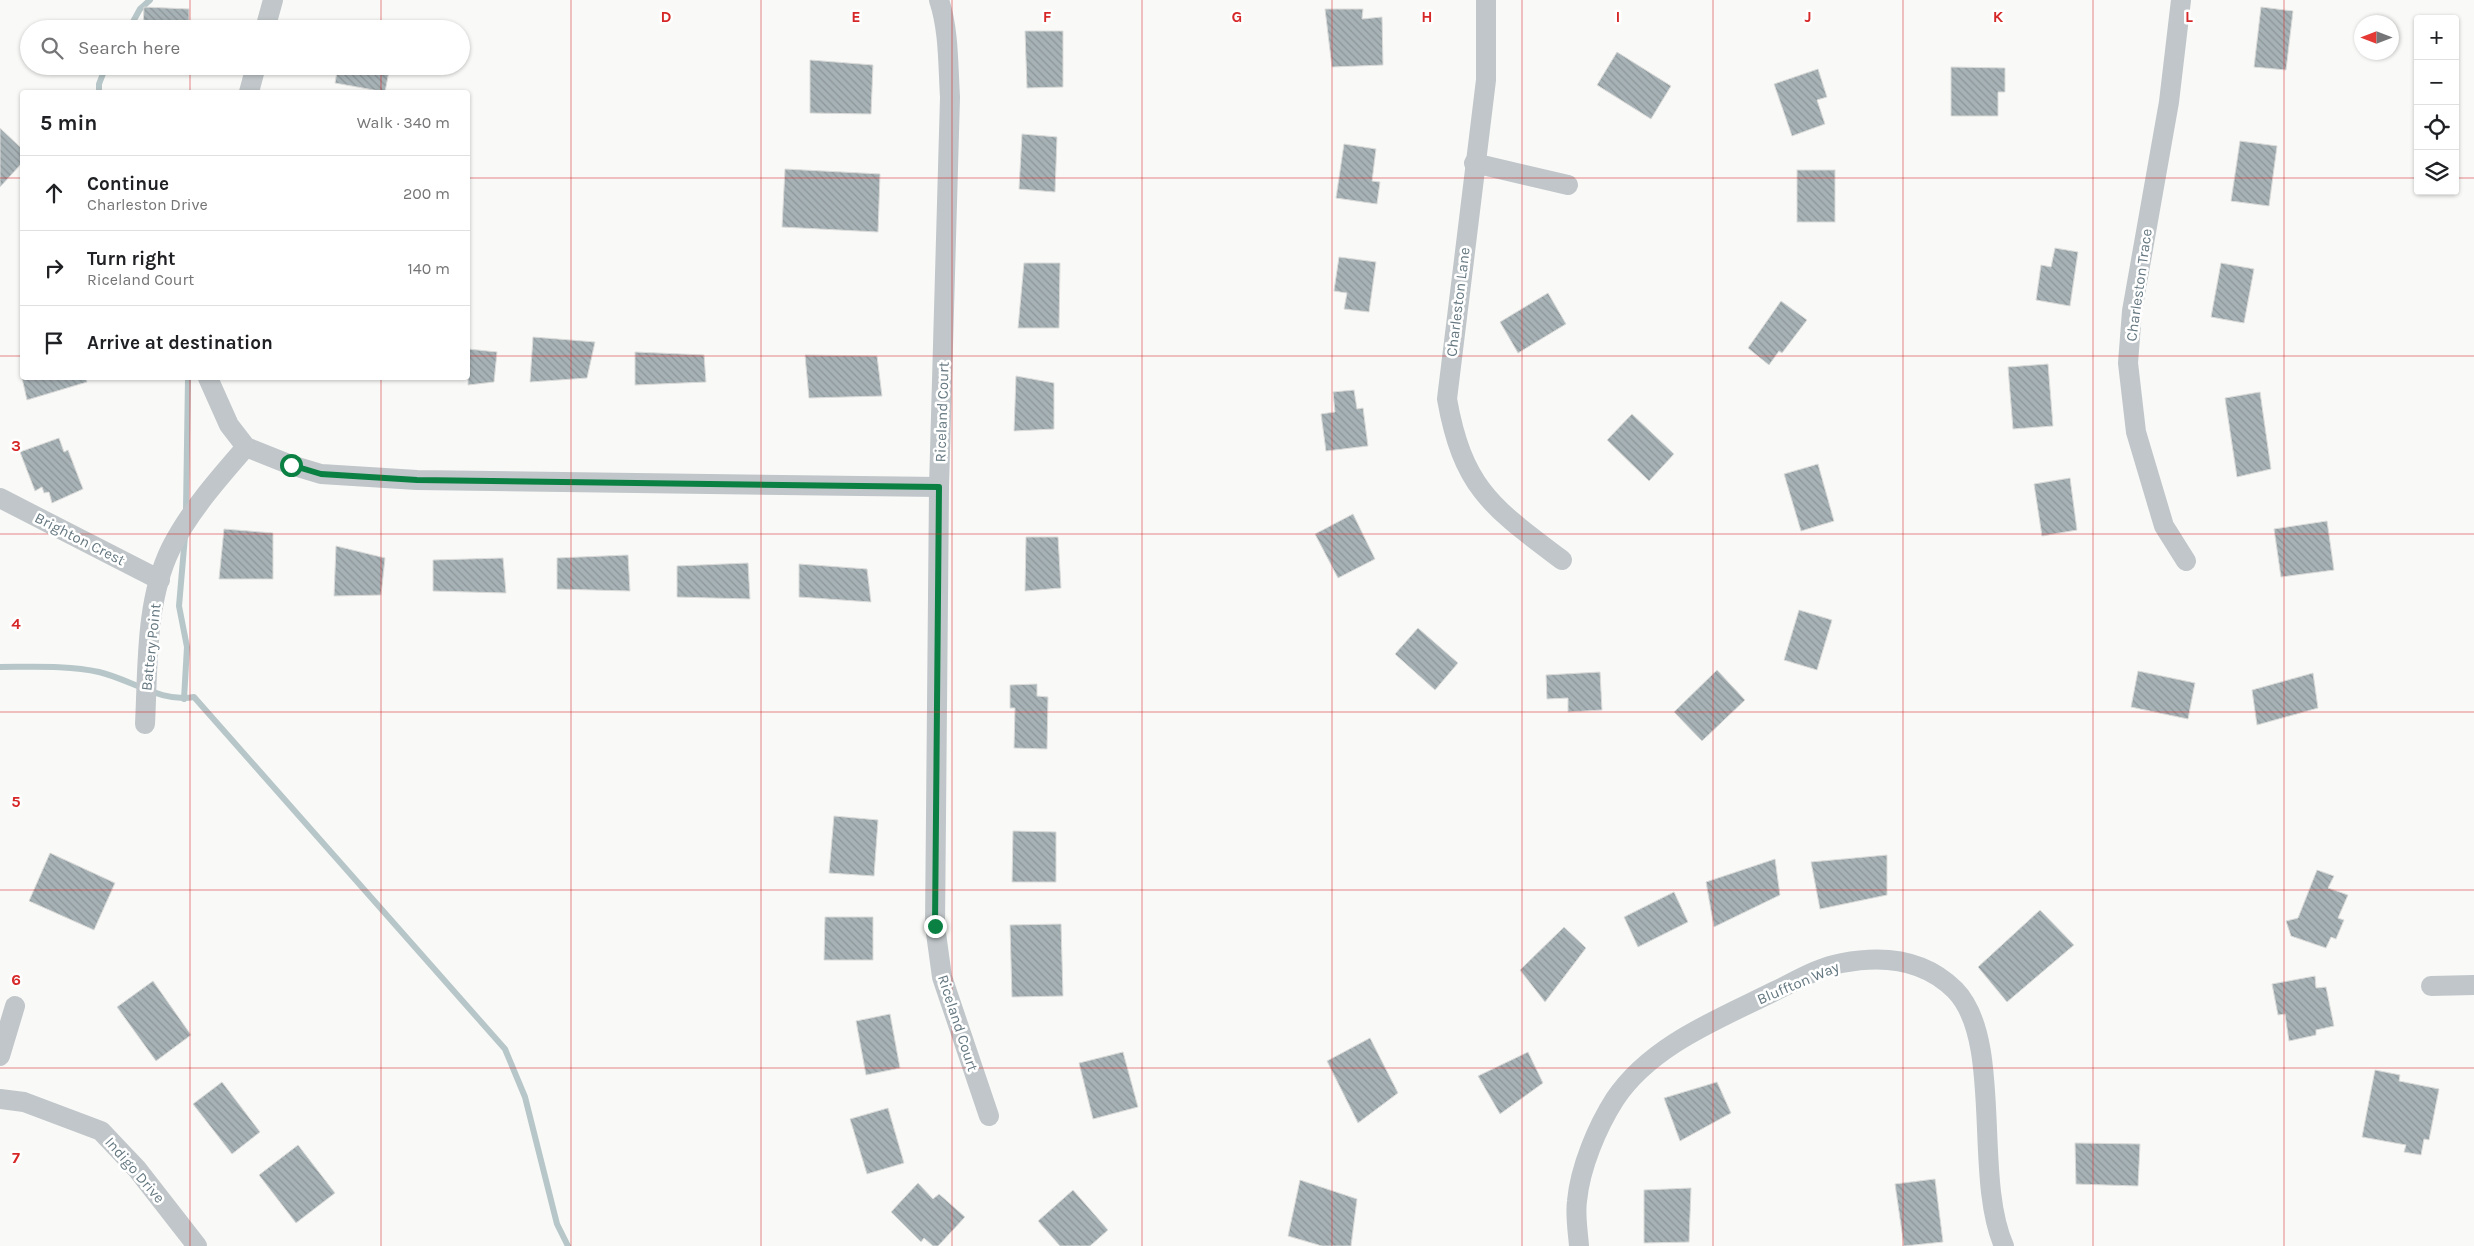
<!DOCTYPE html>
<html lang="en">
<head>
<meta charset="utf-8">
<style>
	body { margin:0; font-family:Karla,sans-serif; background:#f2f2f2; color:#202124 }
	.controls { position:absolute; right:15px; top:15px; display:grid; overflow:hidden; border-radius:5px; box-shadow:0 1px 4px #0004 }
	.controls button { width:45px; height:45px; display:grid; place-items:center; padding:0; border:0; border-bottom:1px solid #e0e0e0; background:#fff; color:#202124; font:25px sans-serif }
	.compass { position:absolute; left:2354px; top:15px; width:45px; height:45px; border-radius:50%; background:#fff; box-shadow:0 1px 4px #0004; rotate:270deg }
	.stop { position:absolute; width:15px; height:15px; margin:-11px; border:4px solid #0b8043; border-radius:50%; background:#fff }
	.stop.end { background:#0b8043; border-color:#fff; box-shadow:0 1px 5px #0008 }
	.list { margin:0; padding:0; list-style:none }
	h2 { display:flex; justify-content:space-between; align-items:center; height:65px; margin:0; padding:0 20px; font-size:21px }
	h2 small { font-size:16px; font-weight:400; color:#757577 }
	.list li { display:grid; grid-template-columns:32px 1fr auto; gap:15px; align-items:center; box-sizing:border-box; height:75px; padding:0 20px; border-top:1px solid #e0e0e0 }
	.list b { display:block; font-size:19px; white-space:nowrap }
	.list p { margin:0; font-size:16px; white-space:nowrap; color:#757577 }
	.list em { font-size:16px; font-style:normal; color:#757577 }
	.icon { flex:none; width:28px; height:28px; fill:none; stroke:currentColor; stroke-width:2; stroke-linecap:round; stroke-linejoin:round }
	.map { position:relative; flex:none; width:2474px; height:1246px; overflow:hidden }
	.search { position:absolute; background:#fff; box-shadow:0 1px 4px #0004; left:20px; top:20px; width:450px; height:55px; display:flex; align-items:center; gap:12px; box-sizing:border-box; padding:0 18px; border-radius:28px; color:#757577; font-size:19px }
	.panel { position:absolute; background:#fff; box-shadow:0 1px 4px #0004; left:20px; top:90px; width:450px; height:290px; border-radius:5px }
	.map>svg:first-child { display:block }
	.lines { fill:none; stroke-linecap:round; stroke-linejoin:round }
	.stream { stroke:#b7c6c8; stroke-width:6 }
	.building { fill:url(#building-back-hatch); stroke:#dbdbd9 }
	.street { stroke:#c0c6c9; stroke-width:20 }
	.route { stroke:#0b8043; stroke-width:6 }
	.grid { fill:none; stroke:#d62828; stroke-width:1; stroke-opacity:0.55 }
	.labels { text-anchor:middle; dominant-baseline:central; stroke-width:5; stroke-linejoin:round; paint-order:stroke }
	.street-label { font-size:15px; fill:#657881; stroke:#fff }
	.grid-label { font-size:16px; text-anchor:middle; font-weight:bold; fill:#d62828; stroke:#fff; stroke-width:5; stroke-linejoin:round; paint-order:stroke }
</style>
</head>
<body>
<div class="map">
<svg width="2474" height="1246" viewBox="0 0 2474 1246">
	<defs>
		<pattern id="building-back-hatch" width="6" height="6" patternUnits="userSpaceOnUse" patternTransform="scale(1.25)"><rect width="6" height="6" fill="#a7b2b6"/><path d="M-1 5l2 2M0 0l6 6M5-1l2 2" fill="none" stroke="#8c9699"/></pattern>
	</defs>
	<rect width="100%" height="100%" fill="#f9f9f7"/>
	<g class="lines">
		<g class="stream">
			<polyline points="129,29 140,9 150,0"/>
			<polyline points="99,92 99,84 106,66"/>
			<polyline points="186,511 188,378"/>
			<path d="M 0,667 C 30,667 70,665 99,672 C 130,679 161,703 194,697 L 505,1049 L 525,1097 L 557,1224 L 568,1246"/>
			<polyline points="184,699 187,647 179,606 185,536"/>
		</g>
	</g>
	<g class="building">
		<polygon points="144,7 189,9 189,29 143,29"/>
		<polygon points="2261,7 2293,11 2286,70 2254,67"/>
		<polygon points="1325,9 1363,9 1362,19 1382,17 1383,65 1332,67"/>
		<polygon points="1025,31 1063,31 1063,87 1027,88"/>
		<polygon points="1617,52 1671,86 1651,119 1597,85"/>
		<polygon points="810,60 873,65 871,114 810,113"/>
		<polygon points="338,66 390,66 385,92 335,83"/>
		<polygon points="1951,67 2005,68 2005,92 1998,92 1998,116 1951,116"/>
		<polygon points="1818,69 1827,97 1817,100 1825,124 1792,136 1774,84"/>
		<polygon points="0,128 22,149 22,163 0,187"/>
		<polygon points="1022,134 1057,137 1055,192 1019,189"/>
		<polygon points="2240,141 2277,146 2269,206 2231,201"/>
		<polygon points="1344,144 1376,149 1372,181 1380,182 1377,204 1336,198"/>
		<polygon points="785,169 880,174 878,232 782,227"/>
		<rect x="1797" y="170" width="38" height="52"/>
		<polygon points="2055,248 2078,252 2070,306 2036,300 2041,265 2051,267"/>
		<polygon points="1339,257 1376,262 1369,312 1344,309 1347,293 1334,291"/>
		<polygon points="1024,263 1060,263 1059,328 1018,328"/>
		<polygon points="2221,263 2254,269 2244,323 2211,317"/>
		<polygon points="1548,293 1566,324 1518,353 1500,322"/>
		<polygon points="1781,301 1807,320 1782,353 1779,351 1769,365 1748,348"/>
		<polygon points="533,337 595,342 587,378 530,382"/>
		<polygon points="468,349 497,352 494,382 468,385"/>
		<polygon points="635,352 704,355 706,382 635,385"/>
		<polygon points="805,355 877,356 882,396 809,398"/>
		<polygon points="2048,364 2053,426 2013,429 2008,367"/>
		<polygon points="1016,376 1054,383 1054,429 1014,431"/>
		<polygon points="22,378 86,378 87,382 27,400"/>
		<polygon points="1354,390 1357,409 1363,408 1368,446 1326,451 1321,414 1335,412 1333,392"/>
		<polygon points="2260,392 2271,469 2237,477 2225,398"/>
		<polygon points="1632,414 1674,454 1649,481 1607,440"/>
		<polygon points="59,438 64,452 68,450 83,489 52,503 49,492 44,493 42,487 35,491 20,452"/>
		<polygon points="1818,464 1834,521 1801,531 1784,474"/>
		<polygon points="2070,478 2077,530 2042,536 2034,484"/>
		<polygon points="1353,514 1375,559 1338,578 1315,534"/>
		<polygon points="2327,521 2334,570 2281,577 2274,529"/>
		<polygon points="224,529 273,533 273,579 219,579"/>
		<polygon points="1026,537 1058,537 1061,588 1025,591"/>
		<polygon points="336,546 385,558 381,595 334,596"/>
		<polygon points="628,555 630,591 557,589 557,558"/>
		<polygon points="503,558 506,593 433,591 433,560"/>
		<polygon points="748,563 750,599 677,597 677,566"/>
		<polygon points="799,564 867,569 871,602 799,597"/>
		<polygon points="1799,610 1832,620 1817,670 1784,660"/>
		<polygon points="1418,628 1458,663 1435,690 1395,654"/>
		<polygon points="1717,670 1745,700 1702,741 1674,712"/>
		<polygon points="2138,671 2195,683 2188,719 2131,707"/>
		<polygon points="1600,672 1602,710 1568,712 1568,698 1547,699 1546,675"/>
		<polygon points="2313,673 2318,708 2257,725 2252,690"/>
		<polygon points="1037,684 1037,696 1048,697 1047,749 1014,748 1015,708 1010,708 1010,685"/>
		<polygon points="834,816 878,820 874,876 829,873"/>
		<polygon points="1013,831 1056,832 1056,882 1012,882"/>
		<polygon points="50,853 115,883 94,930 29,901"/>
		<polygon points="1887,855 1887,895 1820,909 1811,862"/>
		<polygon points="1775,859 1780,895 1714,927 1706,882"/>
		<polygon points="2317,870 2334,876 2328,888 2348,895 2338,918 2344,920 2336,939 2331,937 2326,948 2291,936 2286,921 2298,918"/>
		<polygon points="1674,892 1688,922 1638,947 1624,917"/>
		<polygon points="2040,910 2074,945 2007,1002 1978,967"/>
		<polygon points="825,917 873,917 873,960 824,960"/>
		<polygon points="1061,924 1063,996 1012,997 1010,925"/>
		<polygon points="1564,927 1586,948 1545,1002 1520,970"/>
		<polygon points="2315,976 2316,988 2326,987 2334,1026 2316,1030 2316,1035 2289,1041 2285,1014 2278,1015 2272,984"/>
		<polygon points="153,981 191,1035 156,1061 117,1007"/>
		<polygon points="890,1014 900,1068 866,1075 856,1021"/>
		<polygon points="1370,1038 1398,1093 1358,1123 1327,1061"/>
		<polygon points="1123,1052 1138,1107 1093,1119 1079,1063"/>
		<polygon points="1528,1052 1543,1083 1500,1114 1478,1076"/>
		<polygon points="2375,1070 2400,1075 2399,1081 2439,1089 2429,1140 2424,1139 2421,1155 2404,1152 2406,1145 2362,1137"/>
		<polygon points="222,1082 260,1132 232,1154 193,1104"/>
		<polygon points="1717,1082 1731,1113 1680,1141 1664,1098"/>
		<polygon points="888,1108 904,1163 867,1174 850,1119"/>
		<polygon points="2075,1143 2140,1144 2138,1186 2076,1184"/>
		<polygon points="298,1145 335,1193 296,1223 259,1175"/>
		<polygon points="1935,1179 1943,1242 1904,1246 1895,1184"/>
		<polygon points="1300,1180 1357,1199 1351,1246 1322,1246 1288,1236"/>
		<polygon points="918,1183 933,1199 939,1194 965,1217 938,1246 933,1246 924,1238 921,1242 891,1212"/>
		<polygon points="1691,1188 1689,1242 1644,1243 1644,1190"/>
		<polygon points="1073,1190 1108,1230 1090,1246 1060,1246 1038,1221"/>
	</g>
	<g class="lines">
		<g class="street">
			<path d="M 939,0 C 949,30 948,65 950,97 L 939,487 L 935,926 L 942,977 L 989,1116"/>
			<path d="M 1486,0 L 1486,80 L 1447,399 C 1463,489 1493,508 1562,560"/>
			<polyline points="2181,0 2169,102 2132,311 2128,363 2136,432 2164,526 2186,561"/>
			<polyline points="265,29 273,0"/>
			<polyline points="249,92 256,66"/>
			<polyline points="1474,163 1568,185"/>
			<polyline points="208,378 229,425 246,447 291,465 321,474 417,480 939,487"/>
			<polyline points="0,498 160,580"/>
			<path d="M 145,724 C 148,667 145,601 171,548 C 189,512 219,478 246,447"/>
			<polyline points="2431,986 2474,985"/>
			<polyline points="0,1056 15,1006"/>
			<polyline points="0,1099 24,1102 101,1131 137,1169 197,1246"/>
			<path d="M 1579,1246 C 1578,1232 1575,1216 1577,1201 C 1580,1168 1597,1127 1615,1099 C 1651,1045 1719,1019 1775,991 C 1796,981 1819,967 1842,963 C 1883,955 1924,959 1955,990 C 2004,1040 1973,1177 2004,1246"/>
		</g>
	</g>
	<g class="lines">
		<polyline class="route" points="291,465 321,474 417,480 939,487 935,926"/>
	</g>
	<path class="grid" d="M 190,0 L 190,29M 381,0 L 381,29M 571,0 L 571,1246M 761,0 L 761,1246M 952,0 L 952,1246M 1142,0 L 1142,1246M 1332,0 L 1332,1246M 1522,0 L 1522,1246M 1713,0 L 1713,1246M 1903,0 L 1903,1246M 2093,0 L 2093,1246M 2284,0 L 2284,1246M 190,66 L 190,92M 381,66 L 381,92M 0,178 L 22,178M 468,178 L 2418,178M 2455,178 L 2474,178M 0,356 L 22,356M 468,356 L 2474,356M 190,378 L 190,1246M 381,378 L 381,1246M 0,534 L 2474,534M 0,712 L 2474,712M 0,890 L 2474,890M 0,1068 L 2474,1068"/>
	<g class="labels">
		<g class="street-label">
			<text transform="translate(2139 285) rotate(-82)">Charleston Trace</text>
			<text transform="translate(1458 302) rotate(-83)">Charleston Lane</text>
			<text transform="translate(942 412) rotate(-88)">Riceland Court</text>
			<text transform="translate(80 539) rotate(27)">Brighton Crest</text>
			<text transform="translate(151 647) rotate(-84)">Battery Point</text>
			<text transform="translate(1798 983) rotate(-23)">Bluffton Way</text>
			<text transform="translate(958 1023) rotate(72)">Riceland Court</text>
			<text transform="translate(135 1170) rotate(49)">Indigo Drive</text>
		</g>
	</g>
	<g class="grid-label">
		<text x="666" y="22">D</text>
		<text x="856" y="22">E</text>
		<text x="1047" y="22">F</text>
		<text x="1237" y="22">G</text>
		<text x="1427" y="22">H</text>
		<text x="1618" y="22">I</text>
		<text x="1808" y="22">J</text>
		<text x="1998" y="22">K</text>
		<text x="2189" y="22">L</text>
		<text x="16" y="451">3</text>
		<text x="16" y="629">4</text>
		<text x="16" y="807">5</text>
		<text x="16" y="985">6</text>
		<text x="16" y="1163">7</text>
	</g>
</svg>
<div class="controls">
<button>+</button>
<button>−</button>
<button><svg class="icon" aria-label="locate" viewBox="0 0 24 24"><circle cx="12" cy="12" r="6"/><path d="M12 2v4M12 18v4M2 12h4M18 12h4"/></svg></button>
<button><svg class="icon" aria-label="layers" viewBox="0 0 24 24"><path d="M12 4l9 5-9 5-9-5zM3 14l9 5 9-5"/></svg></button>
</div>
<svg class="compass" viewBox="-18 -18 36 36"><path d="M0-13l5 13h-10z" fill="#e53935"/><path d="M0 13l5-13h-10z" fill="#757577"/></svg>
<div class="stop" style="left:291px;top:465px"></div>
<div class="stop end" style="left:935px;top:926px"></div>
<div class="search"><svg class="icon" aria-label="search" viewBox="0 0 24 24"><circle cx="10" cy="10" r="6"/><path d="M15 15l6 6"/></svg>Search here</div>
<section class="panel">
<h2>5 min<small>Walk · 340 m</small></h2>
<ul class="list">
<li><svg class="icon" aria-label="ahead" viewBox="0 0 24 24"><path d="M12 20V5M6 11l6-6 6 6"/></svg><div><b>Continue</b><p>Charleston Drive</p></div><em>200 m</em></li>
<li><svg class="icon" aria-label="right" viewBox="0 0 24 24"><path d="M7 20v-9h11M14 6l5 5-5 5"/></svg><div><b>Turn right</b><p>Riceland Court</p></div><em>140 m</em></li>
<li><svg class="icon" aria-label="arrive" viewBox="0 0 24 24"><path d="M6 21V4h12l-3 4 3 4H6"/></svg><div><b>Arrive at destination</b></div></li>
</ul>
</section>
</div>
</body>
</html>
